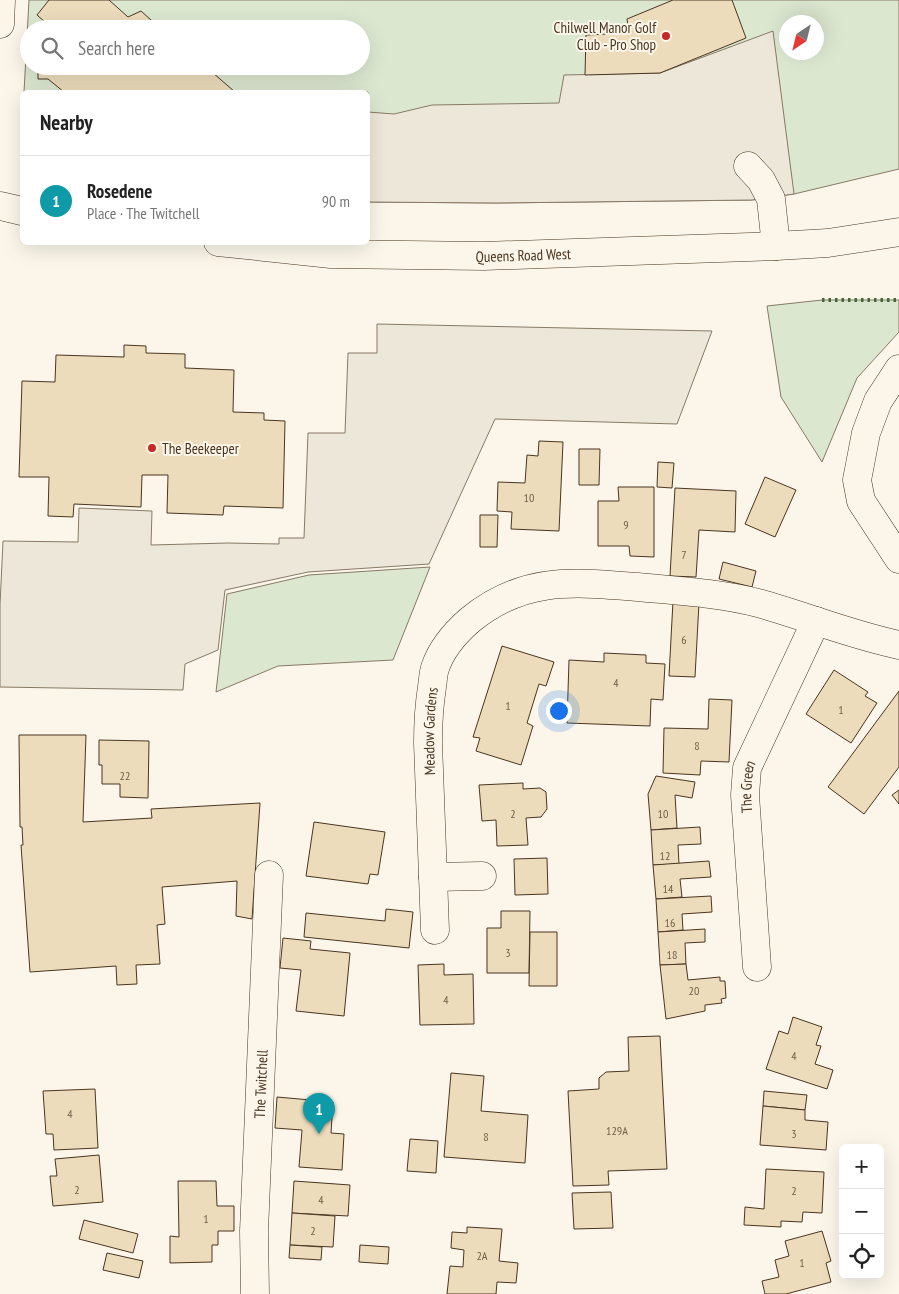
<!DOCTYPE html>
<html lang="en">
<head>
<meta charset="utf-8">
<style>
	body { margin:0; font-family:"PT Sans Narrow",sans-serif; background:#f2f2f2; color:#222 }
	.controls { position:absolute; right:15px; bottom:15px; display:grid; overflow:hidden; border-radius:8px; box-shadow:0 5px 20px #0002 }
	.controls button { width:45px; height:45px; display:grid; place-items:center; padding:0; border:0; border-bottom:1px solid #e0e0e0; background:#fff; color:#222; font:25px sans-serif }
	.compass { position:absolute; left:779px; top:15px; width:45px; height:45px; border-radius:50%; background:#fff; box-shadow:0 5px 20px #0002; rotate:215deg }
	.you { position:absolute; left:558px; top:710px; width:18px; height:18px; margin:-12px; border:4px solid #fff; border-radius:50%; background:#1a73e8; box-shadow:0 0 0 8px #1a73e833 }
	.badge { display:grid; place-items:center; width:32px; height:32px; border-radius:50%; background:#c62828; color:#fff; font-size:16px; font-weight:700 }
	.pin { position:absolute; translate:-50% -41px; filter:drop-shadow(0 1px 2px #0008) }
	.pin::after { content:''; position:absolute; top:26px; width:18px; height:15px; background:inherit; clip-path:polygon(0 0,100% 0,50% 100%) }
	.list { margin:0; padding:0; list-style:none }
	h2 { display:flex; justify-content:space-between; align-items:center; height:65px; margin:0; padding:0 20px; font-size:21px }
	h2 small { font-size:16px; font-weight:400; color:#767676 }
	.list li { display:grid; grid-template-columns:32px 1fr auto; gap:15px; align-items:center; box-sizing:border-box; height:90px; padding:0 20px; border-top:1px solid #e0e0e0 }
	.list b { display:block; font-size:19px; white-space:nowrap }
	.list p { margin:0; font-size:16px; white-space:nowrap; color:#767676 }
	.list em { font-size:16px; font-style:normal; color:#767676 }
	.icon { flex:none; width:28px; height:28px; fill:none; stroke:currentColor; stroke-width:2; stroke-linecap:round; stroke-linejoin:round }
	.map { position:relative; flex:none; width:899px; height:1294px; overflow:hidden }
	.search { position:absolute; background:#fff; box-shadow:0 5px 20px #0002; left:20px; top:20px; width:350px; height:55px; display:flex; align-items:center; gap:12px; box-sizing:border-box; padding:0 18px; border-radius:28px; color:#767676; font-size:19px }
	.panel { position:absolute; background:#fff; box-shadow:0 5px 20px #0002; left:20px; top:90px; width:350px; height:155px; border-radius:8px }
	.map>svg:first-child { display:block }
	.green { fill:#dce7d0; stroke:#887966; fill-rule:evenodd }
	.parking { fill:#ede7d9; stroke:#887966 }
	.building { fill:#ecdcbc; stroke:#4a3520 }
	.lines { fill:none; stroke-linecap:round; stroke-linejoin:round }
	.minor-casing { stroke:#4a3520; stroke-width:29 }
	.major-casing { stroke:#4a3520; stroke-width:29 }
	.minor { stroke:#fbf6e9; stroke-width:28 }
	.major { stroke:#fbf6e9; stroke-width:28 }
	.hedge { stroke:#436837; stroke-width:4; stroke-dasharray:2.5 4; stroke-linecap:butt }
	.poi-dot { fill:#c62828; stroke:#fbf6e9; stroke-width:2 }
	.labels { text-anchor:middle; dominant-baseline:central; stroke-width:4; stroke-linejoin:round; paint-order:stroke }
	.number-label { font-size:12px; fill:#725f47 }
	.poi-label { font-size:15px; fill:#4a3520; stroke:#fbf6e9; text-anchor:end }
	.street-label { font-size:15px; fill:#4a3520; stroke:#fbf6e9 }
</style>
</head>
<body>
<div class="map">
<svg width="899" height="1294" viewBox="0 0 899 1294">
	<rect width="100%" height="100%" fill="#fbf6e9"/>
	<g class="green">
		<path d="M 29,0 L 899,0 L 899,169 L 794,194 L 752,200 L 497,203 L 368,202 L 368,92 L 24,92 ZM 786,22 L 816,22 L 816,52 L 786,52 ZM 29,29 L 361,29 L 361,66 L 29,66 Z"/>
		<polygon points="822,300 899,300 899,332 857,378 822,462 781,397 767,306"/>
		<polygon points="430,567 393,660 278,666 216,692 227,594 309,575"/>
	</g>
	<g class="parking">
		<polygon points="773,31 794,194 752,200 497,203 368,202 368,112 394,114 432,105 559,103 564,75 660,73"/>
		<polygon points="377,324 712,331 677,424 495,419 429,564 308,572 225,590 218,650 185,664 183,690 0,687 0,605 3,541 78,542 79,508 152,511 151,545 228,543 279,544 279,538 304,538 308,433 345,433 348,353 377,353"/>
	</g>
	<g class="building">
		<polygon points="49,0 109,0 128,17 141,11 161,29 53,29 37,15"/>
		<polygon points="673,0 732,0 746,38 660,73 585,75 586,35 629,33 627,19"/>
		<polygon points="38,66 205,66 235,92 64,92 48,79 38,79"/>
		<polygon points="124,345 146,346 146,353 185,354 185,368 234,370 233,412 264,413 264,420 285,421 283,508 224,506 223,515 167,513 168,475 142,475 141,507 74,504 73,517 48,516 49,477 19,477 22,381 55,382 56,355 124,357"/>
		<polygon points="539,441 563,442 559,531 511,529 512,512 497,511 498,482 525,483 527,455 538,456"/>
		<polygon points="579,449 600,449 599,485 579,485"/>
		<polygon points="658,462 674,463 672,488 657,487"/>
		<polygon points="765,477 796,490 775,537 745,524"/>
		<polygon points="618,487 654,487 654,557 630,556 629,546 598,546 598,501 619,501"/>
		<polygon points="675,488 736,491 735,532 699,530 696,577 670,576"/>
		<polygon points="480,515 498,515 497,547 480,547"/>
		<polygon points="723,562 756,571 752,587 719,579"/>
		<polygon points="673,601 699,603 695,677 669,676"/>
		<polygon points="502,646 554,662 546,686 539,684 527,723 533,726 521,765 476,751 480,738 473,737"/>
		<polygon points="604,653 646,655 646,663 665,664 663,700 651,699 650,726 567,723 569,660 604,662"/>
		<polygon points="834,670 868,692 865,696 877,703 851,743 806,714"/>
		<polygon points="899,691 899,767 864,814 828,787"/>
		<polygon points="709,699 732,700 729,762 701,761 700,775 663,773 664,728 708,729"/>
		<polygon points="19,735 86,735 83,822 152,818 151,809 260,803 252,919 236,916 237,881 162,887 165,924 157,925 160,964 136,965 137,984 117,985 116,966 30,972 21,845 23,845 22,827 20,827"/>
		<polygon points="99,740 149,741 148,798 120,797 120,784 102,784 102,765 99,765"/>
		<polygon points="656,776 695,782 692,798 675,795 677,828 651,830 648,794"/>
		<polygon points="523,783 523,789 540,788 546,792 547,809 541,817 526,818 528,845 497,846 496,820 482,821 479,785"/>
		<polygon points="899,790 899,804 892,795"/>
		<polygon points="314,822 385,832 378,875 370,874 368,884 306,876"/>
		<polygon points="700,827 701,844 678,845 679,864 653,865 651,830"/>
		<polygon points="547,858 548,894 515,895 514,859"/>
		<polygon points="709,861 711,877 680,879 682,897 656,899 653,865"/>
		<polygon points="711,896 712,912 682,914 683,930 658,932 656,899"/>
		<polygon points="386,909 413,912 409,948 304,937 306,913 385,921"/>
		<polygon points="501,911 530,911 529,973 487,973 487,928 501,928"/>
		<polygon points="705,929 705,942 685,943 686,964 660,965 658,932"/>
		<polygon points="530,932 557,932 557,986 529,986"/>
		<polygon points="283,938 311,941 310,949 350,953 344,1016 296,1011 301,970 280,968"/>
		<polygon points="444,964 444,975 473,974 474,1024 420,1025 418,965"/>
		<polygon points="686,964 688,980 720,977 720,981 725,981 726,998 721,999 722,1003 705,1005 705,1011 666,1019 660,965"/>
		<polygon points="793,1017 822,1027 816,1045 821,1046 815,1064 833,1070 827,1089 766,1069 779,1031 788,1034"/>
		<polygon points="660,1036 667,1169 608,1171 609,1185 573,1186 568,1091 599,1089 599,1078 606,1072 629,1071 628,1037"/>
		<polygon points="451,1073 484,1076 481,1111 528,1115 525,1163 444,1157"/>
		<polygon points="95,1089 98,1148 54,1150 53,1134 46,1134 43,1091"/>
		<polygon points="764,1091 807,1095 805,1110 763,1106"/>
		<polygon points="277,1097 333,1102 331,1133 344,1134 342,1170 299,1167 302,1130 275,1128"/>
		<polygon points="763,1106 805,1110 805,1120 828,1122 826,1150 760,1145"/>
		<polygon points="410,1139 438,1141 436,1173 407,1171"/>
		<polygon points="99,1155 103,1202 53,1206 50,1176 57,1176 55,1159"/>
		<polygon points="766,1169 824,1172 822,1213 803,1212 802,1222 781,1221 781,1227 744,1225 745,1207 764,1209"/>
		<polygon points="178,1181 216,1181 217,1206 234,1206 234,1231 218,1231 218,1245 212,1245 212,1262 170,1263 170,1236 179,1237"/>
		<polygon points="294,1181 350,1185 348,1216 292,1213"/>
		<polygon points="611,1192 613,1228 574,1229 572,1193"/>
		<polygon points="292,1213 335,1216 333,1247 290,1245"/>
		<polygon points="84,1220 138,1234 133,1253 79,1239"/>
		<polygon points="467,1227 502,1229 499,1261 518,1263 516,1283 497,1282 496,1294 447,1294 450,1266 463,1267 464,1250 451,1248 452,1232 467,1233"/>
		<polygon points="822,1231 831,1261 826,1263 831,1282 786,1294 765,1294 762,1281 779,1277 775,1260 789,1256 785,1241"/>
		<polygon points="290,1245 322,1247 321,1260 289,1258"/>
		<polygon points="360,1245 389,1247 388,1264 359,1262"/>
		<polygon points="107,1253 143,1261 139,1278 103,1270"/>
	</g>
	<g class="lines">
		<defs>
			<g id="minor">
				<polyline points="0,24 1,0"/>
				<polyline points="748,166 761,180 771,199 776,246"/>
				<polyline points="899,369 878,401 866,433 857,480 861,501 899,559"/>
				<polyline points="433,877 482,876"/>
				<path id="s1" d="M 435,930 L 428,743 C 428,724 429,706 432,687 C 433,681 433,674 435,668 C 441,650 455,633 470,620 C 524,576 573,582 638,587 C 679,591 719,593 758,603 C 805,616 851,635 899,645"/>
				<path id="s2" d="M 757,967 L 745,795 L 747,768 L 816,621"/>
				<path id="s3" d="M 255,1294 L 254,1231 L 269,875"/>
			</g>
			<g id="major">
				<polyline points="0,206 22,211"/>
				<path id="s4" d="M 218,242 L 331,254 L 484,256 L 776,246 L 828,243 L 899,232"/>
			</g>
		</defs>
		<use href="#minor" class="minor-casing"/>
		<use href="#major" class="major-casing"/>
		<use href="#minor" class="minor"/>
		<use href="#major" class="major"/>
		<polyline class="hedge" points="822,300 899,300"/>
	</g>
	<g class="poi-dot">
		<circle cx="666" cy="36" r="5"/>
		<circle cx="152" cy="448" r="5"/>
	</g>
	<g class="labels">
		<g class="number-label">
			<text x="529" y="497">10</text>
			<text x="626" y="524">9</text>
			<text x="684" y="554">7</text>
			<text x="684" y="639">6</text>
			<text x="616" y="682">4</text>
			<text x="508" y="705">1</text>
			<text x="841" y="709">1</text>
			<text x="697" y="745">8</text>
			<text x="125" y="775">22</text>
			<text x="513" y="813">2</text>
			<text x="663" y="813">10</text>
			<text x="665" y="855">12</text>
			<text x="668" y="888">14</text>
			<text x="670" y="922">16</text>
			<text x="508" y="952">3</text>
			<text x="672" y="954">18</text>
			<text x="694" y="990">20</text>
			<text x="446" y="999">4</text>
			<text x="794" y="1055">4</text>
			<text x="70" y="1113">4</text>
			<text x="617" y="1130">129A</text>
			<text x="794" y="1133">3</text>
			<text x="486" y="1136">8</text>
			<text x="77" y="1189">2</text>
			<text x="794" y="1190">2</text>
			<text x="321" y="1199">4</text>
			<text x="206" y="1218">1</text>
			<text x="313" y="1230">2</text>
			<text x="482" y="1255">2A</text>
			<text x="802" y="1262">1</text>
		</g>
		<g class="poi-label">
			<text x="656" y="27">Chilwell Manor Golf<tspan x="656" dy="17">Club - Pro Shop</tspan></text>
			<text x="162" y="448" text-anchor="start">The Beekeeper</text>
		</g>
		<g class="street-label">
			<text stroke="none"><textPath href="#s4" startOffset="306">Queens Road West</textPath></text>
			<text stroke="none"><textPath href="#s1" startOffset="199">Meadow Gardens</textPath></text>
			<text stroke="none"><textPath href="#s2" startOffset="181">The Green</textPath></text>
			<text stroke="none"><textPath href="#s3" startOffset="210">The Twitchell</textPath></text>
		</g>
	</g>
</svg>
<div class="controls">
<button>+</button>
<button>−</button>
<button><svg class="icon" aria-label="locate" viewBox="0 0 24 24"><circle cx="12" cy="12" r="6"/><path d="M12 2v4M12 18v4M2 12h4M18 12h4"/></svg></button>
</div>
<svg class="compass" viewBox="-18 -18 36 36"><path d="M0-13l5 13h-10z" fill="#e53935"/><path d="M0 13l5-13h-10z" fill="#767676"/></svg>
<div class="you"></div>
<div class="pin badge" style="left:319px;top:1134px;background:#0f9aa8">1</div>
<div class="search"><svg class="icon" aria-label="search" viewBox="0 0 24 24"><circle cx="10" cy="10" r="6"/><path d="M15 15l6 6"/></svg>Search here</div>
<section class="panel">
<h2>Nearby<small></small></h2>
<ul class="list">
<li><span class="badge" style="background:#0f9aa8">1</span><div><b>Rosedene</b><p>Place · The Twitchell</p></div><em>90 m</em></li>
</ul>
</section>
</div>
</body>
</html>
